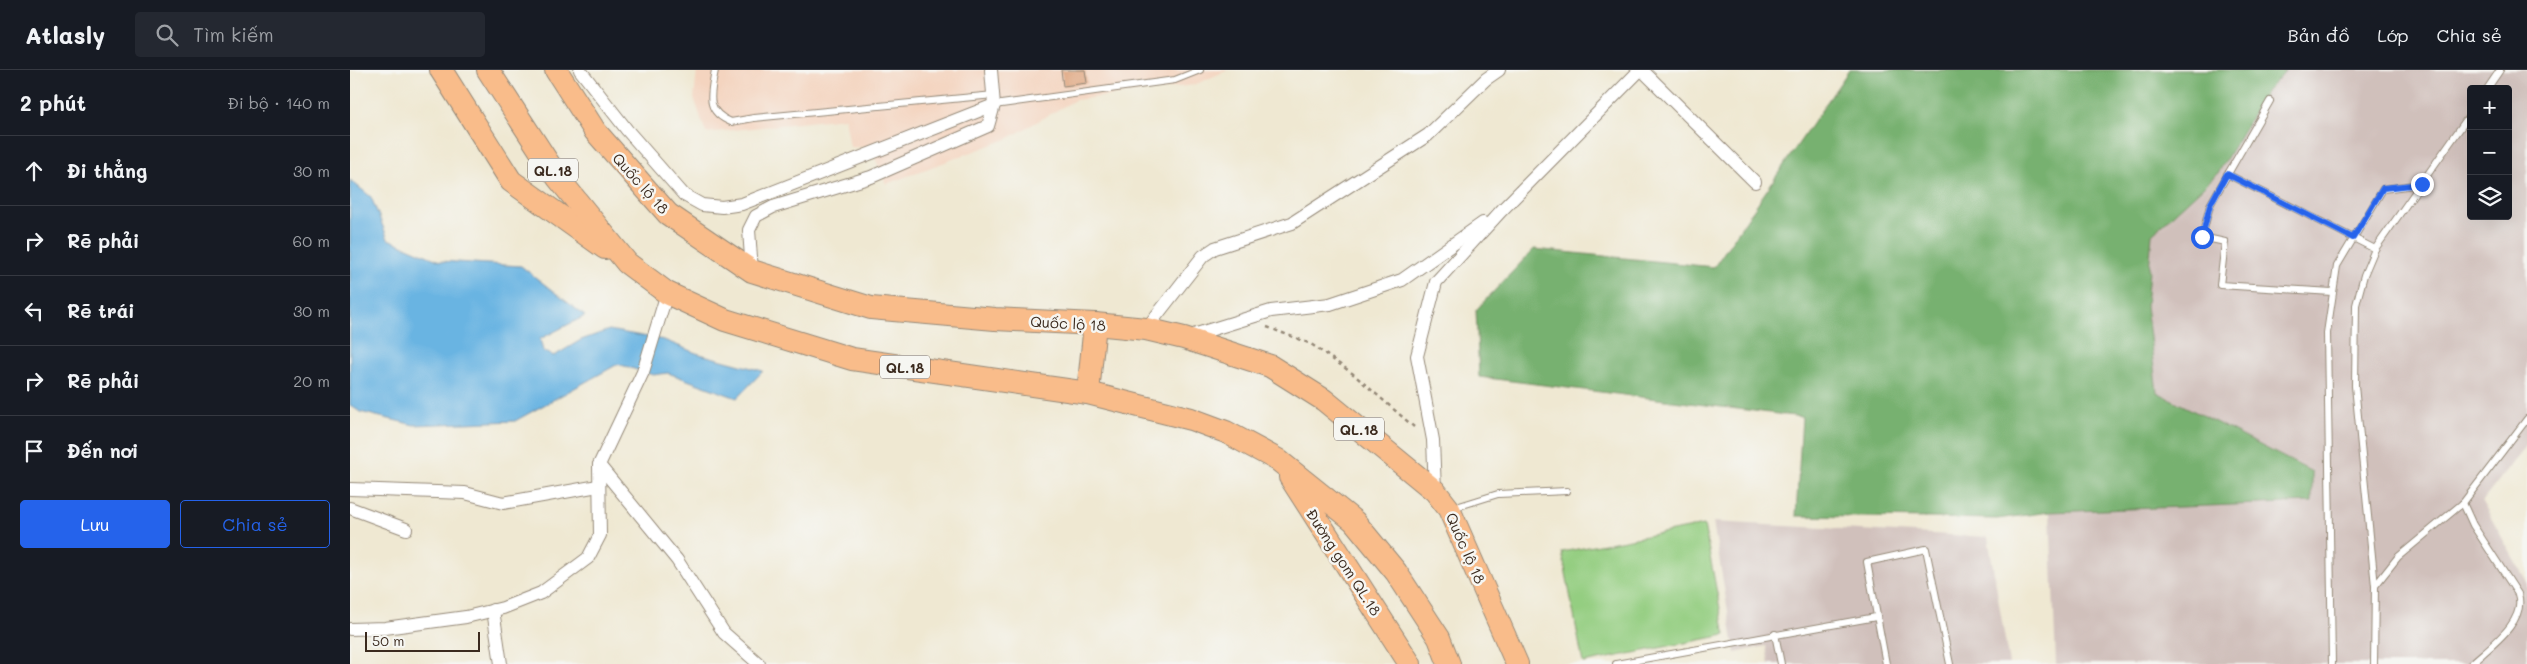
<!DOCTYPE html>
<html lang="vi">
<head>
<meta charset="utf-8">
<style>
	body { margin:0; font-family:Mali,sans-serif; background:#242831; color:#f1f3f6 }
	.controls { position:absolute; right:15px; top:15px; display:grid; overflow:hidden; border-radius:5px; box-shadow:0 5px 20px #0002 }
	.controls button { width:45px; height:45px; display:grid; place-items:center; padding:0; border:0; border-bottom:1px solid #363941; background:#171b24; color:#f1f3f6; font:25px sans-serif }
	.scale { position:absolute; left:15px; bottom:12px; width:115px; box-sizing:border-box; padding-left:5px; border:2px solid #3b2a1e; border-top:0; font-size:14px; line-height:18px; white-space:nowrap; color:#3b2a1e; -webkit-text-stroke:4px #f6f6f2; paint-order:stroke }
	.stop { position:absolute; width:15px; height:15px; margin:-11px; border:4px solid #2563eb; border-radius:50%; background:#fff }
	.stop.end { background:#2563eb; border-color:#fff; box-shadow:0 1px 5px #0008 }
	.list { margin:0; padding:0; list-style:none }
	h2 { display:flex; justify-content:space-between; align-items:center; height:65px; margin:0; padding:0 20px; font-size:21px }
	h2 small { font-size:16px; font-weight:400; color:#9ea1a6 }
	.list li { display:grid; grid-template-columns:32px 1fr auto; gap:15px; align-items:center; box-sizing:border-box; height:70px; padding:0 20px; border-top:1px solid #363941 }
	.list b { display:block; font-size:19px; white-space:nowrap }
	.list em { font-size:16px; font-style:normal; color:#9ea1a6 }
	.actions { display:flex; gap:10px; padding:15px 20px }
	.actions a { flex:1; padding:11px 0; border:1px solid #2563eb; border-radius:5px; text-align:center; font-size:18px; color:#2563eb }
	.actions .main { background:#2563eb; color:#fff }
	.icon { flex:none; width:28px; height:28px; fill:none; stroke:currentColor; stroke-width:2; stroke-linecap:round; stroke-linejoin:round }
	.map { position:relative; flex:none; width:2177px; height:594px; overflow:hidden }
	header { display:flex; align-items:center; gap:30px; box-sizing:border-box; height:70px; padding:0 25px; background:#171b24; border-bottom:1px solid #363941 }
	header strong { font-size:24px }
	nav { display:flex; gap:28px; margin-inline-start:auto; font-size:18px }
	.search { width:350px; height:45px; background:#242831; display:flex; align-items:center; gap:12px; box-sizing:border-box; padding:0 18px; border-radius:5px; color:#9ea1a6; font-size:19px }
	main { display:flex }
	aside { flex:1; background:#171b24 }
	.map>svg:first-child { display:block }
	.built { fill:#f4d4bf }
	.industrial { fill:#d0c0bb; fill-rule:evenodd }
	.green { fill:#94ce81; stroke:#687c50 }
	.forest { fill:#77b16f; stroke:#596e46 }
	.water { fill:#69b4e2; stroke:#526f80 }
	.building { fill:#dea27a }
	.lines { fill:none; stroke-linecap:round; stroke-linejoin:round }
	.lane-casing { stroke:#958978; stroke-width:8 }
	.street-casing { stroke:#958978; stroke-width:14 }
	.highway-casing { stroke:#958978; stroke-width:24 }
	.path { stroke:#958978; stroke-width:2.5; stroke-dasharray:4 4; stroke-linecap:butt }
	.lane { stroke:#fff; stroke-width:6 }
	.street { stroke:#fff; stroke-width:12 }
	.highway { stroke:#f9bc8a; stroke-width:22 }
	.route { stroke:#2563eb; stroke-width:6 }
	.labels { text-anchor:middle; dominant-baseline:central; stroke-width:5; stroke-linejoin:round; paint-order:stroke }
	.shield { fill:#f6f6f2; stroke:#73675e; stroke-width:1 }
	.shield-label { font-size:14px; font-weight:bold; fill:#3b2a1e }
	.street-label { font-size:15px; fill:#3b2a1e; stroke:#f6f6f2 }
</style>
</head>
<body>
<header>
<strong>Atlasly</strong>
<div class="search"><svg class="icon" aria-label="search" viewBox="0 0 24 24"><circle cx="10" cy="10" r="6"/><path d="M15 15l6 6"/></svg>Tìm kiếm</div>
<nav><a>Bản đồ</a><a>Lớp</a><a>Chia sẻ</a></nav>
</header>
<main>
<aside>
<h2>2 phút<small>Đi bộ · 140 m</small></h2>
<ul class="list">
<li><svg class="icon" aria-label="ahead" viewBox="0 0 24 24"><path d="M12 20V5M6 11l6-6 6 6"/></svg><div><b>Đi thẳng</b></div><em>30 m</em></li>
<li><svg class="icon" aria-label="right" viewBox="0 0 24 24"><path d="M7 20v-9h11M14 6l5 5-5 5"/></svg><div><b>Rẽ phải</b></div><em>60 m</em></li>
<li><svg class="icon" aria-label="left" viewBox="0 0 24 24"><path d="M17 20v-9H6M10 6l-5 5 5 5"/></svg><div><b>Rẽ trái</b></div><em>30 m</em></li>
<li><svg class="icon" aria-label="right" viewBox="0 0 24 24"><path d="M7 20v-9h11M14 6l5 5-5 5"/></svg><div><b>Rẽ phải</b></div><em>20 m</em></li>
<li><svg class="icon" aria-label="arrive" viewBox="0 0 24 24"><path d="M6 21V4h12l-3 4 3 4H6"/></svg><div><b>Đến nơi</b></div></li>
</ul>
<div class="actions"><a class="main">Lưu</a><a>Chia sẻ</a></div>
</aside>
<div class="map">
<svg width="2177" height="594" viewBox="0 0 2177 594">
	<rect width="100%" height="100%" fill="#f6f6f2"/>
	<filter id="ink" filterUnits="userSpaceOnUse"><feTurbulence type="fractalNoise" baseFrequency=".02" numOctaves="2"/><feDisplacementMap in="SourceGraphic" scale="10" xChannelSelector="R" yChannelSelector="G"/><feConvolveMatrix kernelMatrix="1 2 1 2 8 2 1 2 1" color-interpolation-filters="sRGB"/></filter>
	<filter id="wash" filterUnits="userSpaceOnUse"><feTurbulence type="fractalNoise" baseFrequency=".0096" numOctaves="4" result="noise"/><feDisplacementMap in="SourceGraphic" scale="20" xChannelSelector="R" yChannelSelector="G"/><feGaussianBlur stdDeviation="1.12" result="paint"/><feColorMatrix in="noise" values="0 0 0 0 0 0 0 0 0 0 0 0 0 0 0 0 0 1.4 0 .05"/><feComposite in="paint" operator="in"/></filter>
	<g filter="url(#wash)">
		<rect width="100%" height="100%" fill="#efe8d2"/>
		<polygon class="built" points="347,0 878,0 844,15 725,30 657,69 536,114 521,78 500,77 495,48 356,63 344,28"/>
		<g class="industrial">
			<path d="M 1936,0 L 2177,0 L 2177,374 L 2132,432 L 2177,512 L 2177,594 L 1706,594 L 1700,442 L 1962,432 L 1962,402 L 1807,322 L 1796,236 L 1802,164 L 1868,103 L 1916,22 ZM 2121,19 L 2158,19 L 2158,146 L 2121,146 Z"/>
			<polygon points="1363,452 1638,467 1659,594 1419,594 1416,576 1385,583"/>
		</g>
		<polygon class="green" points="1354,455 1375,565 1233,593 1212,482"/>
		<polygon class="forest" points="1499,0 1936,0 1916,22 1868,103 1802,164 1796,236 1807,322 1962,402 1962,432 1700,442 1647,449 1446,446 1452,347 1129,307 1126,240 1184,179 1364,197"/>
		<polygon class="water" points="0,110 21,127 38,169 90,191 171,196 235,246 190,269 193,281 204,286 231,270 259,260 314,270 346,283 413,301 387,328 318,303 303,305 268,294 165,351 64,355 10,342 0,335"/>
		<g id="blocks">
			<polygon class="building" points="711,0 735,0 737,13 713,16"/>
		</g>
	</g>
	<g filter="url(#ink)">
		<use href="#blocks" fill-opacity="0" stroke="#958978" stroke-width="1"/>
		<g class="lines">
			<defs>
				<g id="lane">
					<path d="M 365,0 C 361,24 354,41 381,52 L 404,48 L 644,25"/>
					<polyline points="2137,19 2150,0"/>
					<polyline points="1920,31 1860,135 1852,167 1875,172 1870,215 1982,222"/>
					<polyline points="644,35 825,10 850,0"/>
					<polyline points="1877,104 2025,179"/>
					<path d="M 2113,433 L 2123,455 L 2168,524 C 2177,552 2139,577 2121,594"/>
					<polyline points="1103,438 1148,424 1217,421"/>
					<polyline points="2025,516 2005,316 2006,235 2014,205 2025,179 2121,43"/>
					<polyline points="1425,564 1431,594"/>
					<polyline points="1266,594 1526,547"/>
					<polyline points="1536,594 1517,492 1576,479 1600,594"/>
					<polyline points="1982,594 1977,263 1987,196 2033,119 2072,114"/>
					<polyline points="2024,594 2025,516 2048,487 2113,433 2177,349"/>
				</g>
				<g id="street">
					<polyline points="230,0 277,60 334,125 352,135 372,137 392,134 644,35"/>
					<polyline points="1292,0 1405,112"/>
					<polyline points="402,201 399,160 406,146 423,137 521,107 638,56 644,35 641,0"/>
					<polyline points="796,259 853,186 865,178 942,153 1078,65 1136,9 1149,0"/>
					<polyline points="837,267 921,241 980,234 1052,210 1133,153"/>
					<polyline points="249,395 327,490 374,563 409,594"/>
					<polyline points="0,419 115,423 153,433 248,416"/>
					<polyline points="1085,421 1083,370 1067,286 1086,212 1151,141 1290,0"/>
					<polyline points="0,438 56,459"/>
					<polyline points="143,540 151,594"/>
					<polyline points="0,559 35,558 116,547 153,538 191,523 238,488 250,465 249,395 293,302 317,223"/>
				</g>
				<g id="highway">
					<polyline points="91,0 161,111 255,178"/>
					<polyline points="138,0 208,108 277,193 317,223 375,250 502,289 738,323 841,349 876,362 928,390 1004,451 1046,502 1089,568 1099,594"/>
					<polyline points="206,0 245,61 318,144 402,201 521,238 645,249 745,254 796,259 834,268 920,296 974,330 1085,421 1099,439 1167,594"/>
					<polyline points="738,323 745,254"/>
					<polyline points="940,407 1060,594"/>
				</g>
			</defs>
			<use href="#lane" class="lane-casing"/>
			<use href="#street" class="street-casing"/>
			<use href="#highway" class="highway-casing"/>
			<polyline class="path" points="917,257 961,274 1002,303 1064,357"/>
			<use href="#lane" class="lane"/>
			<use href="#street" class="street"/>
			<use href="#highway" class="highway"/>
		</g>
	</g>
	<g class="lines" filter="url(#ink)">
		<polyline class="route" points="1852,167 1860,135 1877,104 2003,168 2033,118 2072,114"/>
	</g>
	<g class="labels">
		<g class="shield">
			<rect x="178" y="88.5" width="50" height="23" rx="4"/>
			<rect x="530" y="285.5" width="50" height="23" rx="4"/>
			<rect x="984" y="347.5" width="50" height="23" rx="4"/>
		</g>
		<g class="shield-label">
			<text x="203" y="100">QL.18</text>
			<text x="555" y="297">QL.18</text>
			<text x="1009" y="359">QL.18</text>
		</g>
		<g class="street-label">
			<text transform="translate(291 113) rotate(48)">Quốc lộ 18</text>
			<text transform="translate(718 253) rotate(3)">Quốc lộ 18</text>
			<text transform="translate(1116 478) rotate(66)">Quốc lộ 18</text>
			<text transform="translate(994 492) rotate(57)">Đường gom QL.18</text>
		</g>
	</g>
</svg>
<div class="controls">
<button>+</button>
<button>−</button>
<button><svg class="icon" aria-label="layers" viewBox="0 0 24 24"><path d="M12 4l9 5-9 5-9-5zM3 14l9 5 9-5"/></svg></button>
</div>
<div class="scale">50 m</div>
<div class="stop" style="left:1852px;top:167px"></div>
<div class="stop end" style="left:2072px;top:114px"></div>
</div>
</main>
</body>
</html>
